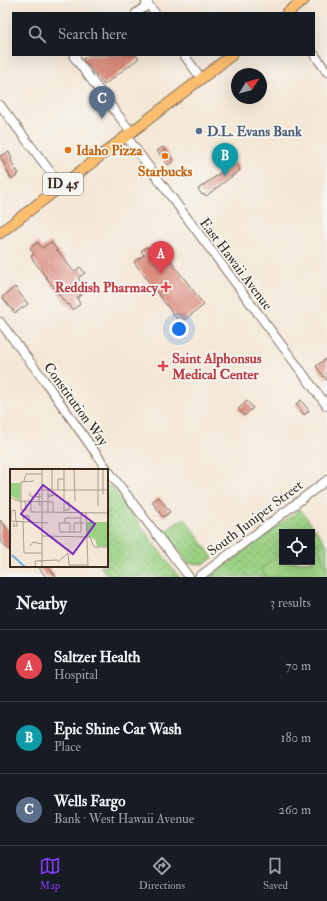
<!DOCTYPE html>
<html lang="en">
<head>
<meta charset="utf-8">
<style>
	body { margin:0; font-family:"IM FELL Double Pica",serif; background:#242831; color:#f1f3f6 }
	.controls { position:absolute; right:12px; bottom:12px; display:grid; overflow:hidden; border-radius:0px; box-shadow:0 4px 16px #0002 }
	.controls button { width:36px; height:36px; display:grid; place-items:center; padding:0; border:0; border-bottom:1px solid #363941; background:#171b24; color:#f1f3f6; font:20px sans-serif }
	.compass { position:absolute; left:231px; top:68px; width:36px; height:36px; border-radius:50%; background:#171b24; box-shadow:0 4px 16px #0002; rotate:53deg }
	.you { position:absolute; left:179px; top:329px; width:14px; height:14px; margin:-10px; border:3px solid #fff; border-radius:50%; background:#1a73e8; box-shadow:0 0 0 6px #1a73e833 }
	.badge { display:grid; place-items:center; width:26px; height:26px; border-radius:50%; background:#7c3aed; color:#fff; font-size:13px; font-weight:700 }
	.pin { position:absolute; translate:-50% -33px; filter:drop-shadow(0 1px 2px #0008) }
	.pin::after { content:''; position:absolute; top:21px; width:14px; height:12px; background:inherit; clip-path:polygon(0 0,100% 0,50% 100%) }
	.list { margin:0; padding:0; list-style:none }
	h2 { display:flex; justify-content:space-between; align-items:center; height:52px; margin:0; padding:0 16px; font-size:17px }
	h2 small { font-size:13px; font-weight:400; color:#9ea1a6 }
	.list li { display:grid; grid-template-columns:26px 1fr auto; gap:12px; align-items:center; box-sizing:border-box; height:72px; padding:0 16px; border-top:1px solid #363941 }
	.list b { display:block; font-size:15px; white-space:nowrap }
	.list p { margin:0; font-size:13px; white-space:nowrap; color:#9ea1a6 }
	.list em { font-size:13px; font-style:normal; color:#9ea1a6 }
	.icon { flex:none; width:22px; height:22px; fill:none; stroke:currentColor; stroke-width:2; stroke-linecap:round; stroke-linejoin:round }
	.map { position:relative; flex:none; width:327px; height:577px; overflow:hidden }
	.search { position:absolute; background:#171b24; box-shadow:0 4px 16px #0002; left:12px; right:12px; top:12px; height:44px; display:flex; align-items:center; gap:10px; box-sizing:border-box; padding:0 14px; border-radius:0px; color:#9ea1a6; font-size:15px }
	.sheet { height:268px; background:#171b24 }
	nav { display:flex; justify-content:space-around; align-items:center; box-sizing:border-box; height:56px; border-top:1px solid #363941; background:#171b24; font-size:11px; color:#9ea1a6 }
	nav a { display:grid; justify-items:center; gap:2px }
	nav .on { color:#7c3aed }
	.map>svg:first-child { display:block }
	.grass { fill:url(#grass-dots); stroke:#6b7e50; fill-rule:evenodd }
	.pitch { fill:#9bd183; stroke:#6b7e50 }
	.building { fill:url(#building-back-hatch) }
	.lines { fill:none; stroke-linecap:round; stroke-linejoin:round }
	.minor-casing { stroke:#7c6c5e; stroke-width:10 }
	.major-casing { stroke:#7c6c5e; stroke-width:12 }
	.minor { stroke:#fff; stroke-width:8 }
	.major { stroke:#fbbe6e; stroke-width:10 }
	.service-dot { fill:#5c6f8a; stroke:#f6f6f2; stroke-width:1.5 }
	.food-dot { fill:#e8710a; stroke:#f6f6f2; stroke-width:1.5 }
	.health-dot { fill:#e0444e; stroke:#f6f6f2; stroke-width:1.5 }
	.labels { text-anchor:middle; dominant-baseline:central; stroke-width:3.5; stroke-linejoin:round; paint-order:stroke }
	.shield { fill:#f6f6f2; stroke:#73675e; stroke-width:1 }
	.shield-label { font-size:13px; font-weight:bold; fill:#3b2a1e }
	.service-label { font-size:14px; font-weight:bold; fill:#4e5e75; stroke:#f6f6f2; text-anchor:start }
	.food-label { font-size:14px; font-weight:bold; fill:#c56008; stroke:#f6f6f2; text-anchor:start }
	.street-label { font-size:14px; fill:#3b2a1e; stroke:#f6f6f2 }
	.health-label { font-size:14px; font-weight:bold; fill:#be3a42; stroke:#f6f6f2; text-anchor:end }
	.inset-river { fill:none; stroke:#6fb0e3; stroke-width:2 }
	.inset-road { fill:none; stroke:#aa9b8c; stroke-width:1 }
	.view { fill:#7b2cbf; fill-opacity:0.15; stroke:#7b2cbf; stroke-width:2 }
	.inset-edge { fill:none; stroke:#3b2a1e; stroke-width:2 }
</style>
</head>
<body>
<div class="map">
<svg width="327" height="577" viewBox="0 0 327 577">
	<defs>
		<pattern id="grass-dots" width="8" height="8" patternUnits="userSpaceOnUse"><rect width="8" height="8" fill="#9bd183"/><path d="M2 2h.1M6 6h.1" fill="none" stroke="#80aa6b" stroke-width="1.8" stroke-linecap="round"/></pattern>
		<pattern id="building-back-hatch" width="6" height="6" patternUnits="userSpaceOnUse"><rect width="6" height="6" fill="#df8e7f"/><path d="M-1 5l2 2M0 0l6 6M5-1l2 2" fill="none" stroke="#b67467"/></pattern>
	</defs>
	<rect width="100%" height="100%" fill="#f6f6f2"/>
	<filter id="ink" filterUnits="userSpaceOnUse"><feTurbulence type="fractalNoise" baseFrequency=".025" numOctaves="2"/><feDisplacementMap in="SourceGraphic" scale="8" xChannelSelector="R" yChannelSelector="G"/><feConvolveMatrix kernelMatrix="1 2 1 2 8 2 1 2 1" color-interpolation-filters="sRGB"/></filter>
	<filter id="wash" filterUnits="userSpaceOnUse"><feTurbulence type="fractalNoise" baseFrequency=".012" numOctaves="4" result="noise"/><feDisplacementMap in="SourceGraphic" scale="16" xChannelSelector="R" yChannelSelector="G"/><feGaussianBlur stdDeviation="0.9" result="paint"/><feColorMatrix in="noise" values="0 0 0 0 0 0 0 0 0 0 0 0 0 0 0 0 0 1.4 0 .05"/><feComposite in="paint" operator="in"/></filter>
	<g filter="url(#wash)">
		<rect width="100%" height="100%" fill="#f4e7d5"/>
		<g class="grass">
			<polygon points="110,485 179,577 108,577 100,566 107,566 107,487"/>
			<path d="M 300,509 L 327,545 L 327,577 L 210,577 ZM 282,532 L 312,532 L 312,562 L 282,562 Z"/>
			<polygon points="184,518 213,558 203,564 188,563 164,532"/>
		</g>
		<polygon class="pitch" points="312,542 317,544 327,571 327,577 267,577 261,569 282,552 282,562 312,562"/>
		<g id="blocks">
			<g class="building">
				<polygon points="89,55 136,55 139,58 104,85 83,59"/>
				<polygon points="163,147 174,161 168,165 157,151"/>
				<polygon points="9,152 12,159 11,160 15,170 17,170 19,174 17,174 18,176 11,179 0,156"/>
				<polygon points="236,162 240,170 206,196 204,194 202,195 198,189"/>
				<polygon points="38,242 42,248 51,242 74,272 80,267 85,273 78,278 87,290 77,298 80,304 73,310 69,304 67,305 31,257 34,254 30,248"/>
				<polygon points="158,244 204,305 180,323 134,262 144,255 141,251 147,247 150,251"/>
				<polygon points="15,287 28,304 15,313 2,297"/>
				<polygon points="327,358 327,381 316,366"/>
				<polygon points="301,400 309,411 304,415 296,404"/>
				<polygon points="247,401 253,408 244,416 238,409"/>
				<polygon points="159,497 170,512 163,517 152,502"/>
				<polygon points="0,520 11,534 11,548 8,550 0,540"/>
				<polygon points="38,566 48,566 56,577 46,577"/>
			</g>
		</g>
	</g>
	<g filter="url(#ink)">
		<use href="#blocks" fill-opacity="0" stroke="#7c6c5e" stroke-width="1"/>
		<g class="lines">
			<defs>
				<g id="minor">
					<polyline points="145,0 155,13"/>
					<polyline points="136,13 148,5"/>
					<polyline points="314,54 327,72"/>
					<polyline points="76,55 74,57 131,132"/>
					<polyline points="184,55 201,78"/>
					<polyline points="0,105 61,186"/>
					<polyline points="126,136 327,406"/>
					<polyline points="0,322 44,380 107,469 189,577"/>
					<polyline points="199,577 327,480"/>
				</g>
				<g id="major">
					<polyline points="287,13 304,0"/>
					<polyline points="0,233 232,55"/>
				</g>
			</defs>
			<use href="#minor" class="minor-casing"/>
			<use href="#major" class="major-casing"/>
			<use href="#minor" class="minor"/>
			<use href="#major" class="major"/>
		</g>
	</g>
	<circle class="service-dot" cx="199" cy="131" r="4"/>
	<g class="food-dot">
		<circle cx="68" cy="150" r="4"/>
		<circle cx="165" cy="156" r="4"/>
	</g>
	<g class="health-dot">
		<path d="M164 281h4v4h4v4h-4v4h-4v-4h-4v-4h4z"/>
		<path d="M161 360h4v4h4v4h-4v4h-4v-4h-4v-4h4z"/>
	</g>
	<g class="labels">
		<rect class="shield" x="43" y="173" width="40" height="22" rx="3"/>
		<g class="shield-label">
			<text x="63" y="184">ID 45</text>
		</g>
		<g class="service-label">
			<text x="207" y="131">D.L. Evans Bank</text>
		</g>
		<g class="food-label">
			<text x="76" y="150">Idaho Pizza</text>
			<text x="165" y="171" text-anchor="middle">Starbucks</text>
		</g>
		<g class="street-label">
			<text transform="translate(236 264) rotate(53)">East Hawaii Avenue</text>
			<text transform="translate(76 404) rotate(54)">Constitution Way</text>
			<text transform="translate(255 518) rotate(-37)">South Juniper Street</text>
		</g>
		<g class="health-label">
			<text x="158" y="287">Reddish Pharmacy</text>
			<text x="172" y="358" text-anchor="start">Saint Alphonsus<tspan x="172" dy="16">Medical Center</tspan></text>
		</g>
	</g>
	<g transform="translate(10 469)">
		<rect width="98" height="98" fill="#f4e7d5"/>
		<path d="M 77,53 L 98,53 L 98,78 L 87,77 L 85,70 L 77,67 Z" fill="#9bd183"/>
		<path d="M 0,14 L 10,14 L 10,32 L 0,26 Z" fill="#9bd183"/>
		<path class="inset-river" d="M 2,86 L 15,98"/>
		<path class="inset-road" d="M 32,0 L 32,98M 64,0 L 65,32M 88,0 L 88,37M 14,12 L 16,5 L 31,5M 31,21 L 98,21M 38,21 L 38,43M 42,21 L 42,0M 48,21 L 48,10 L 54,10M 20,23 L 20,27 L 31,28M 29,24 L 29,36 L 31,36M 93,25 L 93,0M 37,26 L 44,26 L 38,28M 0,28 L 8,32 L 43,33 L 43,43M 54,30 L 54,0M 11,32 L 11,13 L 24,12M 11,32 L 11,41 L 16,41 L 15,32M 21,32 L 21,43 L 31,43M 54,41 L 59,41 L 59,33 L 54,34 L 54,44M 32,43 L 98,44M 76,44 L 78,98M 14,51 L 13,47 L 19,47 L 19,53M 0,52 L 38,54M 1,52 L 1,42 L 5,41 L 6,52M 13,52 L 14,84 L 32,84M 4,54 L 3,57 L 7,57 L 7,52M 55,54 L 60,54 L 60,63 L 50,63 L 49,54 L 55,54 L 55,49 L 71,49M 60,63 L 71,63 L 71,46M 64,63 L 64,54 L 74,54M 32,67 L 80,68 L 84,78 L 98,78M 20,77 L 23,73 L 32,75M 48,93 L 58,84 L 59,96 L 77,96M 26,98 L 25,92 L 48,91"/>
		<path class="view" d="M 33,16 L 85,55 L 63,85 L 11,45 Z"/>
		<rect width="98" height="98" class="inset-edge"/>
	</g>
</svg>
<div class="controls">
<button><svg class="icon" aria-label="locate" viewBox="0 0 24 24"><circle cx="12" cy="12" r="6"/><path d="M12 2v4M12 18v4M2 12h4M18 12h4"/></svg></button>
</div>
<svg class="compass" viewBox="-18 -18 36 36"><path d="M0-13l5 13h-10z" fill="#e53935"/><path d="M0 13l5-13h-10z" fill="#9ea1a6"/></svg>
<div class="you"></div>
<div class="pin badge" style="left:161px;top:274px;background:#e0444e">A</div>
<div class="pin badge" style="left:225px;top:176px;background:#0f9aa8">B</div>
<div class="pin badge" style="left:102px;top:119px;background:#5c6f8a">C</div>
<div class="search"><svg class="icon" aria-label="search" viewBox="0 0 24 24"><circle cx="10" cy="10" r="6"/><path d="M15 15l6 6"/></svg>Search here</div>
</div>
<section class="sheet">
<h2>Nearby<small>3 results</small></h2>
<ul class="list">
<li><span class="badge" style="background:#e0444e">A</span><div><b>Saltzer Health</b><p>Hospital</p></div><em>70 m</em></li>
<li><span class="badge" style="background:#0f9aa8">B</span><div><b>Epic Shine Car Wash</b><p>Place</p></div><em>180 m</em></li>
<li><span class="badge" style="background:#5c6f8a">C</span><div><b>Wells Fargo</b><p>Bank · West Hawaii Avenue</p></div><em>260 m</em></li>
</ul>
</section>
<nav>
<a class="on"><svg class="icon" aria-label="map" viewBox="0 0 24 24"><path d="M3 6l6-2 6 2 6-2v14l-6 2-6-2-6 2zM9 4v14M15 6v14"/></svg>Map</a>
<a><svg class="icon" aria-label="directions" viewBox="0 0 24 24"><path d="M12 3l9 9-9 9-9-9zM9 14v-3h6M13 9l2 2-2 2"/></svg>Directions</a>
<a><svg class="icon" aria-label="saved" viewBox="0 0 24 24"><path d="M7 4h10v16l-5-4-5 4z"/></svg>Saved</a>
</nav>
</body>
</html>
